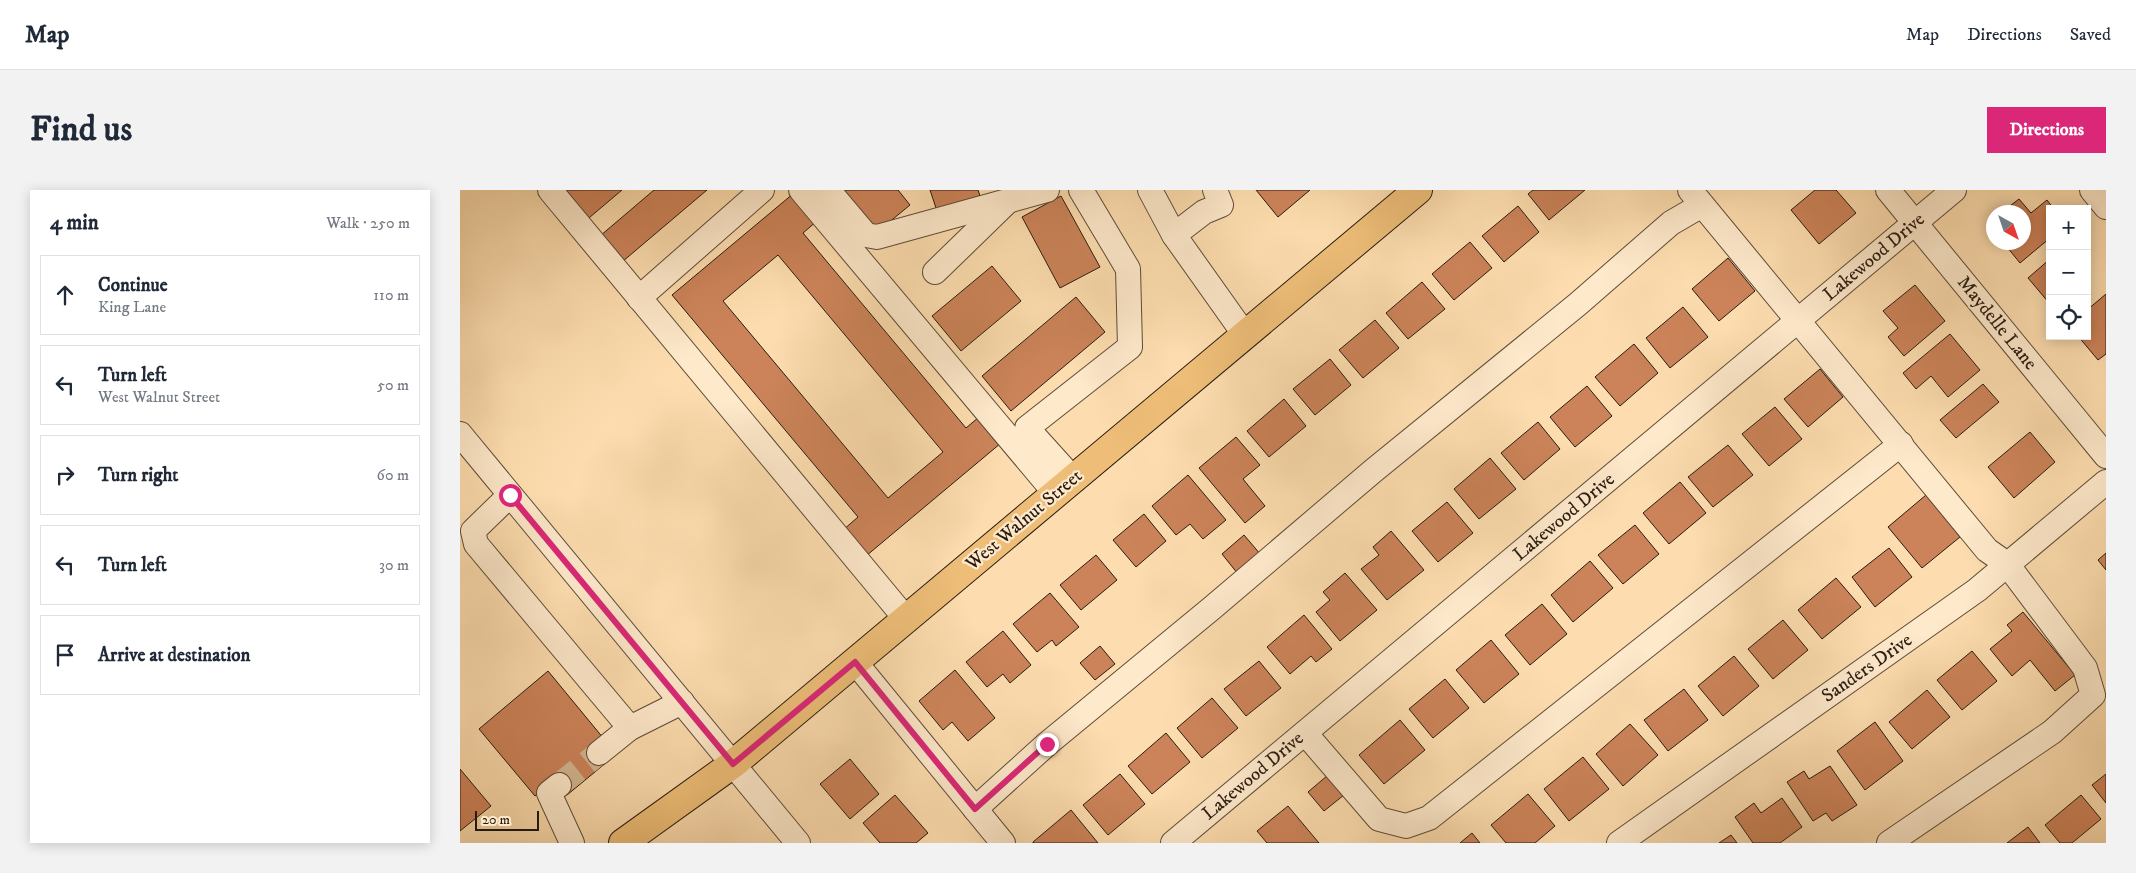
<!DOCTYPE html>
<html lang="en">
<head>
<meta charset="utf-8">
<style>
	body { margin:0; font-family:"IM FELL DW Pica",serif; background:#f2f2f3; color:#1f2937 }
	.controls { position:absolute; right:15px; top:15px; display:grid; overflow:hidden; border-radius:0px; box-shadow:0 2px 12px #0003 }
	.controls button { width:45px; height:45px; display:grid; place-items:center; padding:0; border:0; border-bottom:1px solid #e0e1e3; background:#fff; color:#1f2937; font:25px sans-serif }
	.compass { position:absolute; left:1526px; top:15px; width:45px; height:45px; border-radius:50%; background:#fff; box-shadow:0 2px 12px #0003; rotate:140deg }
	.scale { position:absolute; left:15px; bottom:12px; width:64px; box-sizing:border-box; padding-left:5px; border:2px solid #281c12; border-top:0; font-size:14px; line-height:18px; white-space:nowrap; color:#281c12; -webkit-text-stroke:4px #fee9cb; paint-order:stroke }
	.stop { position:absolute; width:15px; height:15px; margin:-11px; border:4px solid #db2777; border-radius:50%; background:#fff }
	.stop.end { background:#db2777; border-color:#fff; box-shadow:0 1px 5px #0008 }
	.list { margin:0; padding:0; list-style:none }
	h2 { display:flex; justify-content:space-between; align-items:center; height:65px; margin:0; padding:0 20px; font-size:21px }
	h2 small { font-size:16px; font-weight:400; color:#747a83 }
	.list li { display:grid; grid-template-columns:32px 1fr auto; gap:15px; align-items:center; box-sizing:border-box; height:80px; margin:0 10px 10px; padding:0 10px; border:1px solid #e0e1e3; border-radius:0px }
	.list b { display:block; font-size:19px; white-space:nowrap }
	.list p { margin:0; font-size:16px; white-space:nowrap; color:#747a83 }
	.list em { font-size:16px; font-style:normal; color:#747a83 }
	.icon { flex:none; width:28px; height:28px; fill:none; stroke:currentColor; stroke-width:2; stroke-linecap:round; stroke-linejoin:round }
	.map { position:relative; flex:none; width:1646px; height:653px; overflow:hidden; border-radius:0px }
	header { display:flex; align-items:center; gap:30px; box-sizing:border-box; height:70px; padding:0 25px; background:#fff; border-bottom:1px solid #e0e1e3 }
	header strong { font-size:24px }
	nav { display:flex; gap:28px; margin-inline-start:auto; font-size:18px }
	.intro { display:flex; align-items:center; justify-content:space-between; box-sizing:border-box; height:120px; padding:0 30px }
	h1 { margin:0; font-size:35px }
	.button { padding:12px 22px; border-radius:0px; background:#db2777; color:#fff; font-size:18px; font-weight:700 }
	main { display:flex; gap:30px; padding:0 30px }
	aside { flex:1; background:#fff; border-radius:0px; box-shadow:0 2px 12px #0003 }
	.map>svg:first-child { display:block }
	.building { fill:#cc8359; stroke:#281c12; fill-rule:evenodd }
	.lines { fill:none; stroke-linecap:round; stroke-linejoin:round }
	.minor-tunnel { stroke:#d2b690; stroke-width:24; stroke-dasharray:24 12; stroke-linecap:butt }
	.minor-casing { stroke:#5d4c39; stroke-width:26 }
	.major-casing { stroke:#281c12; stroke-width:30 }
	.minor { stroke:#fee9cb; stroke-width:24 }
	.major { stroke:#eebe78; stroke-width:28 }
	.route { stroke:#db2777; stroke-width:6 }
	.labels { text-anchor:middle; dominant-baseline:central; stroke-width:4.5; stroke-linejoin:round; paint-order:stroke }
	.street-label { font-size:19px; fill:#281c12; stroke:#fee9cb }
</style>
</head>
<body>
<header>
<strong>Map</strong>
<nav><a>Map</a><a>Directions</a><a>Saved</a></nav>
</header>
<div class="intro"><h1>Find us</h1><a class="button">Directions</a></div>
<main>
<aside>
<h2>4 min<small>Walk · 250 m</small></h2>
<ul class="list">
<li><svg class="icon" aria-label="ahead" viewBox="0 0 24 24"><path d="M12 20V5M6 11l6-6 6 6"/></svg><div><b>Continue</b><p>King Lane</p></div><em>110 m</em></li>
<li><svg class="icon" aria-label="left" viewBox="0 0 24 24"><path d="M17 20v-9H6M10 6l-5 5 5 5"/></svg><div><b>Turn left</b><p>West Walnut Street</p></div><em>50 m</em></li>
<li><svg class="icon" aria-label="right" viewBox="0 0 24 24"><path d="M7 20v-9h11M14 6l5 5-5 5"/></svg><div><b>Turn right</b></div><em>60 m</em></li>
<li><svg class="icon" aria-label="left" viewBox="0 0 24 24"><path d="M17 20v-9H6M10 6l-5 5 5 5"/></svg><div><b>Turn left</b></div><em>30 m</em></li>
<li><svg class="icon" aria-label="arrive" viewBox="0 0 24 24"><path d="M6 21V4h12l-3 4 3 4H6"/></svg><div><b>Arrive at destination</b></div></li>
</ul>
</aside>
<div class="map">
<svg width="1646" height="653" viewBox="0 0 1646 653">
	<rect width="100%" height="100%" fill="#fdddaf"/>
	<filter id="stains"><feTurbulence type="fractalNoise" baseFrequency=".004" numOctaves="4"/><feColorMatrix values="0 0 0 0 .2 0 0 0 0 .09 0 0 0 0 .02 0 0 0 .5 -.17"/></filter>
	<radialGradient id="worn" r=".72"><stop offset=".6" stop-color="#630" stop-opacity="0"/><stop offset="1" stop-color="#630" stop-opacity=".3"/></radialGradient>
	<g class="building">
		<polygon points="106,0 162,0 123,33 100,6"/>
		<polygon points="194,0 247,0 162,72 140,46"/>
		<polygon points="381,0 438,0 450,15 416,43"/>
		<polygon points="470,0 518,0 522,12 479,27"/>
		<polygon points="796,0 850,0 818,27"/>
		<polygon points="1073,0 1125,0 1089,30 1068,4"/>
		<polygon points="1355,0 1376,0 1396,23 1359,54 1331,20"/>
		<path d="M 334,3 L 357,31 L 343,43 L 506,238 L 519,227 L 541,253 L 406,366 L 383,340 L 398,327 L 212,105 ZM 318,65 L 483,262 L 428,308 L 263,111 Z"/>
		<polygon points="601,6 640,77 600,98 562,27"/>
		<polygon points="1559,9 1571,23 1587,10 1594,19 1590,19 1590,48 1560,73 1543,52 1564,52 1564,22 1542,22"/>
		<polygon points="1058,16 1079,42 1044,72 1022,46"/>
		<polygon points="1010,52 1032,78 994,110 972,84"/>
		<polygon points="1268,68 1295,101 1259,131 1232,99"/>
		<polygon points="1590,69 1590,114 1568,88"/>
		<polygon points="532,76 561,111 501,161 472,126"/>
		<polygon points="962,92 985,119 948,149 926,123"/>
		<polygon points="1455,95 1485,131 1444,166 1428,147 1438,138 1423,121"/>
		<polygon points="1646,104 1646,164 1638,170 1618,146 1627,146 1627,120"/>
		<polygon points="616,107 645,142 551,221 522,186"/>
		<polygon points="1223,117 1248,147 1210,178 1186,148"/>
		<polygon points="915,130 939,158 903,188 879,160"/>
		<polygon points="1490,144 1520,180 1488,207 1471,186 1456,199 1443,183"/>
		<polygon points="1174,154 1198,183 1160,216 1135,187"/>
		<polygon points="870,169 891,195 855,225 833,199"/>
		<polygon points="1360,179 1383,207 1348,237 1324,209"/>
		<polygon points="1523,194 1539,212 1496,248 1480,230"/>
		<polygon points="1127,196 1152,226 1115,257 1090,227"/>
		<polygon points="824,209 846,236 809,267 787,241"/>
		<polygon points="1315,217 1342,249 1309,276 1282,244"/>
		<polygon points="1078,232 1100,259 1064,290 1041,263"/>
		<polygon points="1570,242 1595,272 1554,308 1528,277"/>
		<polygon points="776,247 800,275 783,289 805,316 785,333 739,278"/>
		<polygon points="1268,255 1293,285 1253,317 1228,287"/>
		<polygon points="1030,268 1056,299 1019,329 994,299"/>
		<polygon points="728,285 766,330 743,349 730,334 716,345 692,316"/>
		<polygon points="1220,292 1246,323 1209,354 1183,323"/>
		<polygon points="1466,305 1500,347 1462,378 1428,337"/>
		<polygon points="987,312 1013,343 978,372 952,341"/>
		<polygon points="684,324 706,351 676,377 653,350"/>
		<polygon points="1175,335 1199,364 1163,394 1138,365"/>
		<polygon points="931,341 964,380 927,410 901,379 919,365 913,357"/>
		<polygon points="784,345 801,365 778,384 762,364"/>
		<polygon points="1429,358 1452,387 1415,417 1392,387"/>
		<polygon points="1646,363 1646,380 1638,370"/>
		<polygon points="636,365 657,390 621,420 600,395"/>
		<polygon points="1130,371 1153,398 1113,432 1091,405"/>
		<polygon points="885,383 917,420 880,451 856,422 870,410 863,402"/>
		<polygon points="1376,388 1401,417 1362,449 1338,420"/>
		<polygon points="590,403 619,437 596,456 592,450 577,462 553,434"/>
		<polygon points="1082,414 1107,444 1070,475 1045,445"/>
		<polygon points="1563,422 1615,485 1595,501 1570,470 1552,486 1530,459 1552,441 1547,435"/>
		<polygon points="844,425 872,459 856,472 851,466 830,484 807,457"/>
		<polygon points="1323,430 1348,460 1313,489 1288,459"/>
		<polygon points="543,441 571,475 550,493 543,484 527,497 506,472"/>
		<polygon points="1031,450 1059,484 1024,513 996,480"/>
		<polygon points="640,456 655,474 635,490 620,473"/>
		<polygon points="1512,461 1537,491 1502,520 1477,490"/>
		<polygon points="1274,466 1299,496 1263,526 1238,496"/>
		<polygon points="799,471 821,498 786,526 764,499"/>
		<polygon points="495,480 535,528 508,551 492,532 483,540 459,511"/>
		<polygon points="88,481 144,549 134,557 147,572 107,605 94,590 75,606 19,539"/>
		<polygon points="985,489 1009,518 973,548 949,519"/>
		<polygon points="1224,499 1248,530 1208,561 1184,530"/>
		<polygon points="1467,500 1490,527 1452,559 1429,532"/>
		<polygon points="752,508 778,538 742,568 717,538"/>
		<polygon points="940,530 965,560 924,594 899,565"/>
		<polygon points="1415,532 1443,571 1405,600 1377,561"/>
		<polygon points="1170,534 1198,565 1163,596 1136,564"/>
		<polygon points="706,543 730,572 692,604 668,576"/>
		<polygon points="1123,567 1149,599 1109,631 1084,599"/>
		<polygon points="390,569 419,604 390,629 360,594"/>
		<polygon points="1370,576 1397,615 1372,631 1366,623 1353,631 1327,592 1344,581 1349,589"/>
		<polygon points="0,579 31,616 0,641"/>
		<polygon points="660,584 685,614 648,645 623,615"/>
		<polygon points="1646,584 1646,613 1632,595"/>
		<polygon points="868,585 884,605 864,621 848,602"/>
		<polygon points="1068,604 1095,636 1075,653 1046,653 1031,635"/>
		<polygon points="435,605 468,643 456,653 420,653 403,633"/>
		<polygon points="1621,605 1641,629 1612,653 1600,653 1585,635"/>
		<polygon points="1322,608 1342,637 1320,653 1293,653 1275,627 1294,613 1301,623"/>
		<polygon points="828,616 859,653 807,653 797,641"/>
		<polygon points="611,620 638,653 573,653 573,652"/>
		<polygon points="1568,637 1580,653 1547,653"/>
		<polygon points="1012,643 1020,653 1000,653"/>
		<polygon points="1271,645 1277,653 1259,653"/>
	</g>
	<g class="lines">
		<polyline class="minor-tunnel" points="99,595 139,563"/>
		<defs>
			<g id="minor">
				<polyline points="90,0 446,429"/>
				<polyline points="341,0 596,304"/>
				<polyline points="368,0 406,45 417,47 587,0"/>
				<polyline points="690,0 714,45 785,145"/>
				<polyline points="1230,0 1527,360 1547,374 1625,478 1633,505 1592,542 1429,653"/>
				<polyline points="1428,0 1646,266"/>
				<polyline points="1632,0 1646,17"/>
				<polyline points="714,45 744,22 761,15 755,0"/>
				<polyline points="475,82 546,13"/>
				<polyline points="179,108 302,0"/>
				<polyline points="0,244 338,653"/>
				<polyline points="613,289 567,238 670,157 668,79 621,0"/>
				<polyline points="50,305 13,341 16,354 170,538 222,512"/>
				<polyline points="395,472 543,653"/>
				<polyline points="845,543 919,629 946,636 969,628 1441,254"/>
				<polyline points="139,563 170,538"/>
				<polyline points="99,595 89,603 112,653"/>
				<polyline points="515,619 587,554 752,418 913,281 1118,114 1211,33 1242,15"/>
				<polyline points="713,653 1494,0"/>
				<polyline points="1159,653 1517,400 1646,292"/>
			</g>
			<polyline id="major" points="163,653 273,574 958,0"/>
		</defs>
		<use href="#minor" class="minor-casing"/>
		<use href="#major" class="major-casing"/>
		<use href="#minor" class="minor"/>
		<use href="#major" class="major"/>
	</g>
	<g class="lines">
		<polyline class="route" points="50,305 273,574 395,472 515,619 587,554"/>
	</g>
	<g class="labels">
		<g class="street-label">
			<text transform="translate(1414 67) rotate(-40)">Lakewood Drive</text>
			<text transform="translate(1537 133) rotate(51)">Maydelle Lane</text>
			<text transform="translate(1104 327) rotate(-40)">Lakewood Drive</text>
			<text transform="translate(564 330) rotate(-40)">West Walnut Street</text>
			<text transform="translate(1407 478) rotate(-35)">Sanders Drive</text>
			<text transform="translate(793 586) rotate(-40)">Lakewood Drive</text>
		</g>
	</g>
	<rect width="100%" height="100%" filter="url(#stains)"/>
	<rect width="100%" height="100%" fill="url(#worn)"/>
</svg>
<div class="controls">
<button>+</button>
<button>−</button>
<button><svg class="icon" aria-label="locate" viewBox="0 0 24 24"><circle cx="12" cy="12" r="6"/><path d="M12 2v4M12 18v4M2 12h4M18 12h4"/></svg></button>
</div>
<svg class="compass" viewBox="-18 -18 36 36"><path d="M0-13l5 13h-10z" fill="#e53935"/><path d="M0 13l5-13h-10z" fill="#747a83"/></svg>
<div class="scale">20 m</div>
<div class="stop" style="left:50px;top:305px"></div>
<div class="stop end" style="left:587px;top:554px"></div>
</div>
</main>
</body>
</html>
